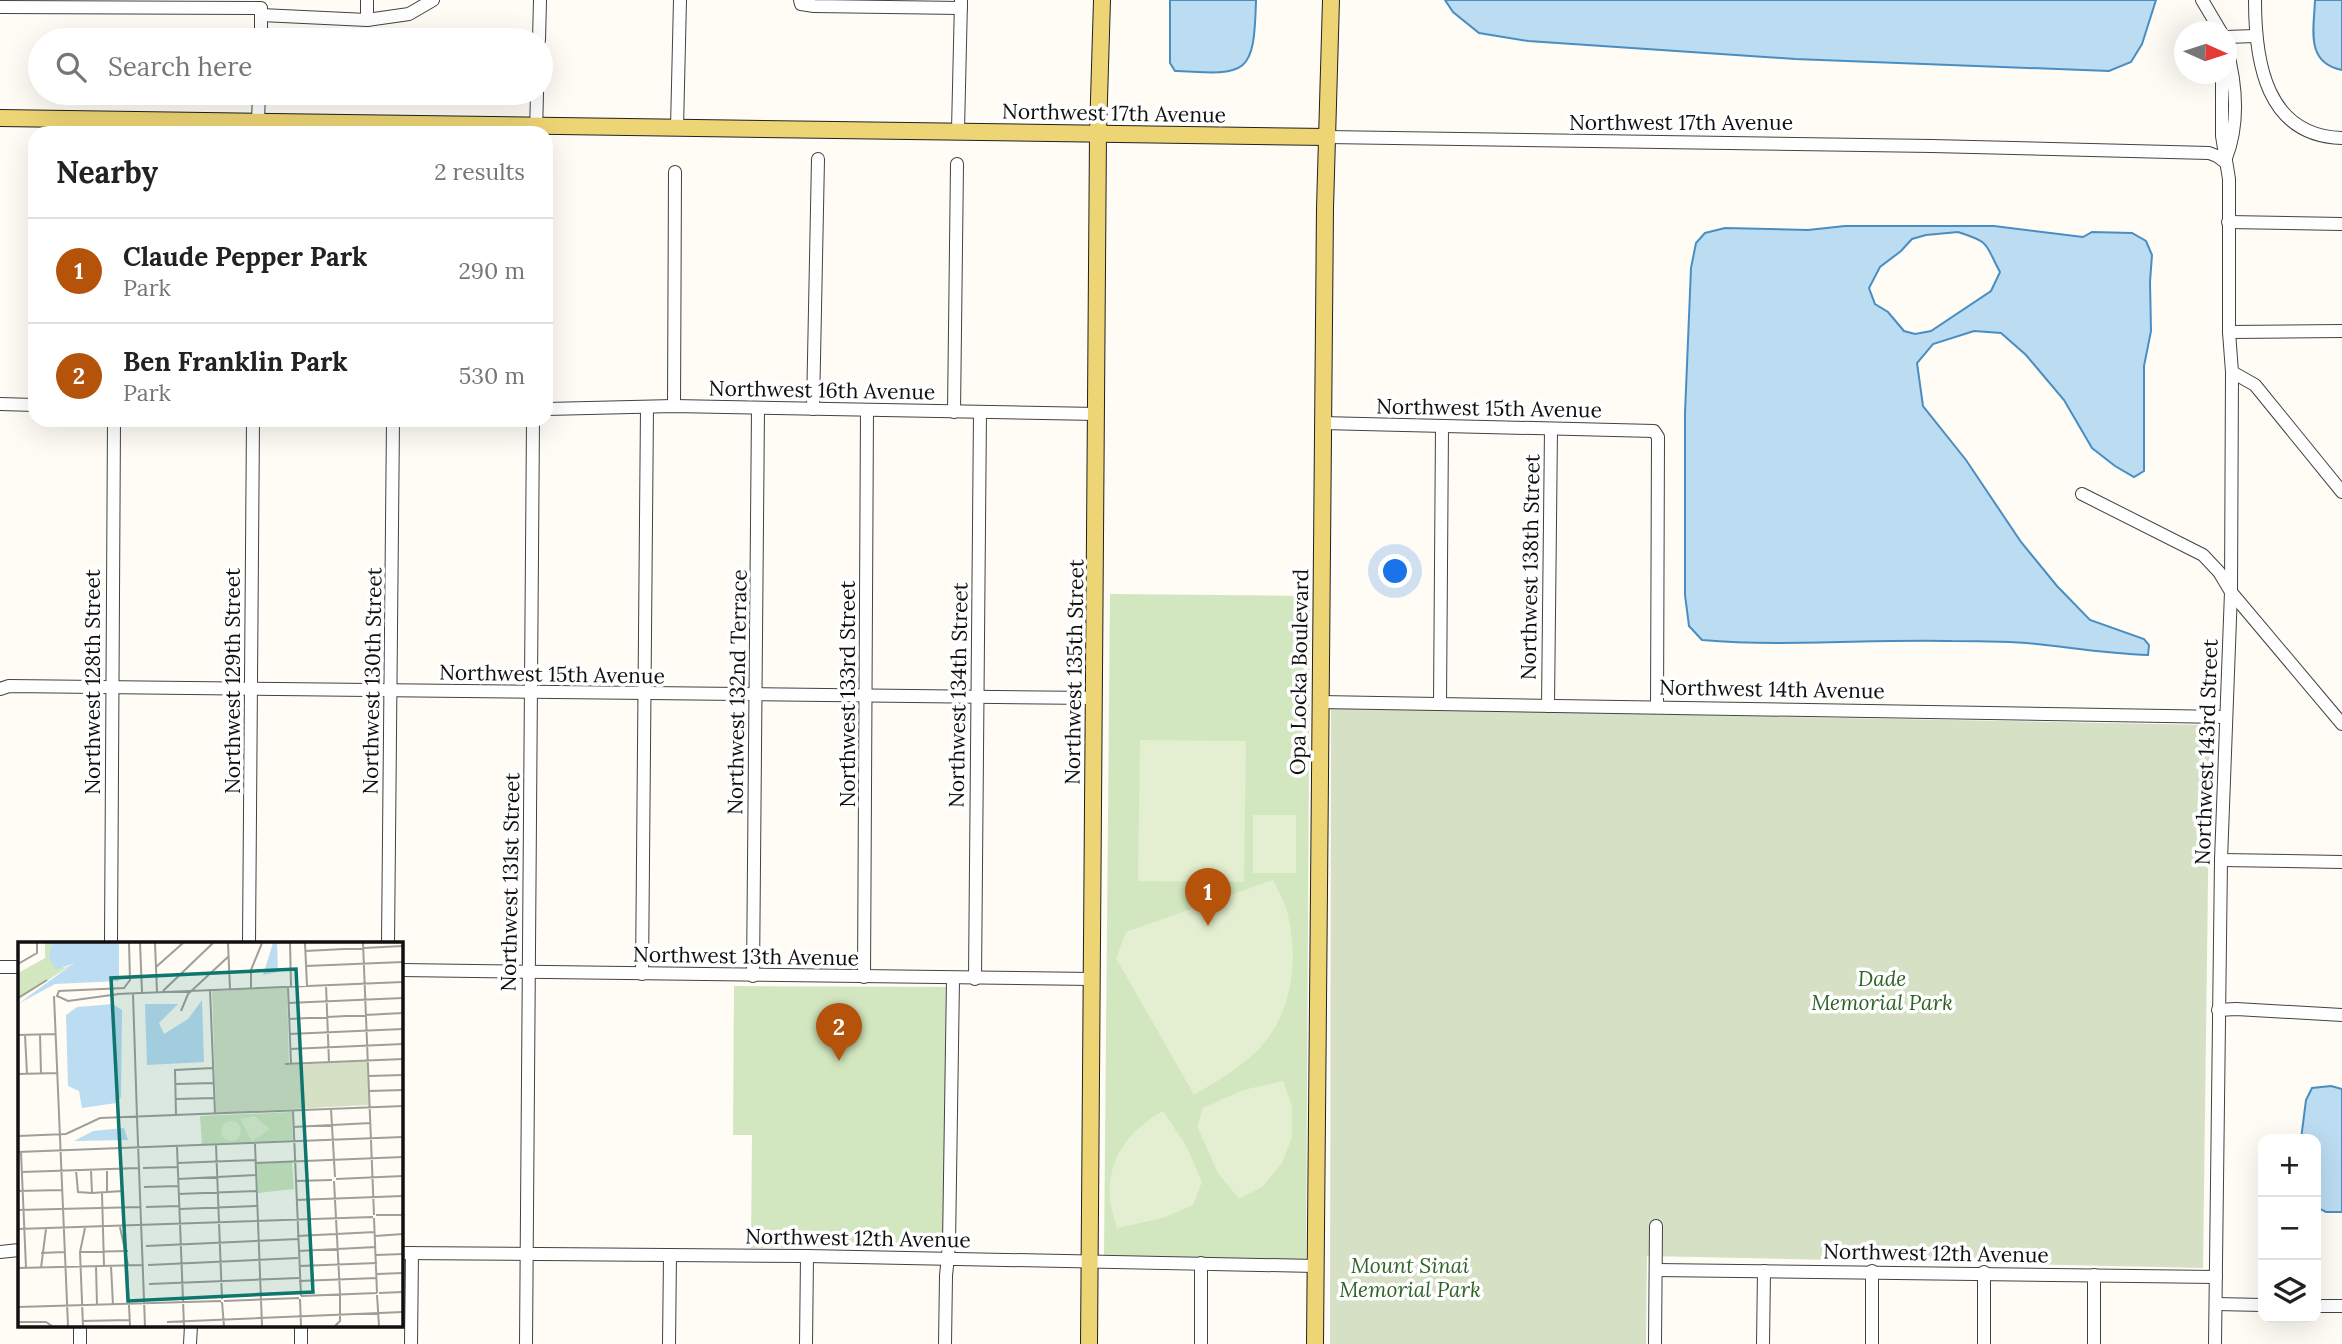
<!DOCTYPE html>
<html lang="en">
<head>
<meta charset="utf-8">
<style>
	body { margin:0; font-family:Lora,serif; background:#f2f2f2; color:#222 }
	.controls { position:absolute; right:21px; bottom:21px; display:grid; overflow:hidden; border-radius:14px; box-shadow:0 7px 28px #0002 }
	.controls button { width:63px; height:63px; display:grid; place-items:center; padding:0; border:0; border-bottom:2px solid #e0e0e0; background:#fff; color:#222; font:35px sans-serif }
	.compass { position:absolute; left:2174px; top:21px; width:63px; height:63px; border-radius:50%; background:#fff; box-shadow:0 7px 28px #0002; rotate:93deg }
	.you { position:absolute; left:1396px; top:572px; width:24px; height:24px; margin:-18px; border:5px solid #fff; border-radius:50%; background:#1a73e8; box-shadow:0 0 0 10px #1a73e833 }
	.badge { display:grid; place-items:center; width:46px; height:46px; border-radius:50%; background:#b45309; color:#fff; font-size:23px; font-weight:700 }
	.pin { position:absolute; translate:-50% -58px; filter:drop-shadow(0 2px 4px #0008) }
	.pin::after { content:''; position:absolute; top:37px; width:24px; height:21px; background:inherit; clip-path:polygon(0 0,100% 0,50% 100%) }
	.list { margin:0; padding:0; list-style:none }
	h2 { display:flex; justify-content:space-between; align-items:center; height:91px; margin:0; padding:0 28px; font-size:30px }
	h2 small { font-size:23px; font-weight:400; color:#767676 }
	.list li { display:grid; grid-template-columns:46px 1fr auto; gap:21px; align-items:center; box-sizing:border-box; height:105px; padding:0 28px; border-top:2px solid #e0e0e0 }
	.list b { display:block; font-size:26px; white-space:nowrap }
	.list p { margin:0; font-size:23px; white-space:nowrap; color:#767676 }
	.list em { font-size:23px; font-style:normal; color:#767676 }
	.icon { flex:none; width:38px; height:38px; fill:none; stroke:currentColor; stroke-width:2; stroke-linecap:round; stroke-linejoin:round }
	.map { position:relative; flex:none; width:2342px; height:1344px; overflow:hidden }
	.search { position:absolute; background:#fff; box-shadow:0 7px 28px #0002; left:28px; top:28px; width:525px; height:77px; display:flex; align-items:center; gap:18px; box-sizing:border-box; padding:0 24px; border-radius:38px; color:#767676; font-size:26px }
	.panel { position:absolute; background:#fff; box-shadow:0 7px 28px #0002; left:28px; top:126px; width:525px; height:301px; border-radius:21px }
	.map>svg:first-child { display:block }
	.green { fill:#d2e7bf }
	.cemetery { fill:#d6e0c5 }
	.pitch { fill:#e3efd0 }
	.water { fill:#bcdcf2; stroke:#498ec3; stroke-width:2; fill-rule:evenodd }
	.lines { fill:none; stroke-linecap:round; stroke-linejoin:round }
	.minor-casing { stroke:#434343; stroke-width:14 }
	.major-casing { stroke:#212121; stroke-width:18 }
	.minor { stroke:#fff; stroke-width:12 }
	.major { stroke:#edd474; stroke-width:16 }
	.labels { text-anchor:middle; dominant-baseline:central; stroke-width:7; stroke-linejoin:round; paint-order:stroke }
	.street-label { font-size:21px; fill:#101010; stroke:#fff }
	.park-label { font-size:21px; font-style:italic; fill:#2f6325; stroke:#fff }
	.inset-road { fill:none; stroke:#9f9e99; stroke-width:2 }
	.view { fill:#0f766e; fill-opacity:0.15; stroke:#0f766e; stroke-width:3.5 }
	.inset-edge { fill:none; stroke:#101010; stroke-width:3.5 }
</style>
</head>
<body>
<div class="map">
<svg width="2342" height="1344" viewBox="0 0 2342 1344">
	<rect width="100%" height="100%" fill="#fefcf4"/>
	<g class="green">
		<polygon points="1110,594 1310,596 1306,1260 1104,1256"/>
		<polygon points="734,986 946,987 943,1245 751,1248 752,1135 733,1135"/>
	</g>
	<polygon class="cemetery" points="1331,708 2210,725 2203,1268 1647,1256 1646,1344 1330,1344"/>
	<g class="pitch">
		<polygon points="1140,740 1246,741 1244,882 1138,881"/>
		<rect x="1253" y="815" width="43" height="58"/>
		<path d="M 1273,880 C 1278,891 1286,903 1288,915 C 1299,963 1292,1016 1256,1052 C 1238,1069 1216,1082 1194,1095 L 1116,958 L 1126,932 Z"/>
		<polygon points="1283,1081 1292,1106 1292,1137 1282,1163 1262,1187 1239,1199 1218,1173 1197,1126 1203,1108 1243,1090"/>
		<path d="M 1163,1111 L 1187,1147 L 1202,1182 L 1193,1205 L 1163,1218 L 1117,1228 C 1115,1219 1111,1210 1110,1201 C 1106,1159 1129,1130 1163,1111 Z"/>
	</g>
	<g class="water">
		<path d="M 1170,0 L 1256,0 C 1254,76 1248,75 1175,71 L 1170,63 Z"/>
		<polygon points="1445,0 2156,0 2142,44 2131,62 2109,71 1795,59 1528,41 1479,33 1453,12"/>
		<path d="M 2315,0 L 2342,0 L 2342,70 C 2305,63 2314,29 2315,0 Z"/>
		<path d="M 1845,226 L 1994,226 L 2083,237 L 2092,232 L 2132,233 L 2146,241 L 2152,255 L 2150,282 L 2151,331 L 2144,366 L 2144,471 L 2134,477 L 2115,466 L 2092,448 L 2064,400 L 2026,355 L 2001,333 L 1974,331 L 1933,344 L 1917,363 L 1923,406 L 1966,460 L 2021,542 L 2057,586 L 2090,620 L 2144,639 L 2149,645 L 2148,655 C 2110,654 2074,648 2037,644 C 2009,641 1980,641 1952,641 C 1868,639 1785,647 1702,640 L 1689,626 L 1685,595 L 1685,413 L 1691,268 L 1696,243 L 1705,233 L 1725,228 L 1808,230 ZM 1958,232 C 1992,243 1984,243 2000,272 L 1991,291 L 1931,331 L 1915,334 L 1904,331 L 1888,312 L 1875,304 L 1869,288 L 1880,267 L 1901,251 L 1912,239 L 1926,235 Z"/>
		<polygon points="2331,1086 2342,1089 2342,1212 2326,1212 2316,1207 2316,1139 2301,1139 2306,1100 2312,1088"/>
	</g>
	<g class="lines">
		<defs>
			<g id="minor">
				<polyline points="800,0 801,4 814,6 961,8"/>
				<polyline points="2202,0 2221,32"/>
				<path d="M 2255,0 C 2255,62 2266,136 2342,138"/>
				<polyline points="0,7 261,8"/>
				<polyline points="261,15 367,20 409,14 433,0"/>
				<polyline points="367,20 367,0"/>
				<polyline points="2226,37 2255,36"/>
				<polyline points="261,40 261,9"/>
				<polyline points="539,40 540,0"/>
				<polyline points="258,122 259,93"/>
				<polyline points="677,128 680,0"/>
				<polyline points="958,130 961,1"/>
				<polyline points="536,133 537,93"/>
				<polyline points="1327,137 1932,146 2209,153 2217,156 2225,162"/>
				<path d="M 2226,158 C 2240,122 2236,82 2226,46"/>
				<polyline points="2228,222 2342,224"/>
				<polyline points="2229,332 2342,331"/>
				<polyline points="2232,372 2255,385 2342,492"/>
				<polyline points="0,404 35,405"/>
				<polyline points="674,406 675,172"/>
				<polyline points="546,409 674,406 1097,414"/>
				<polyline points="813,409 818,159"/>
				<polyline points="954,412 957,164"/>
				<polyline points="1322,423 1654,431 1658,437 1657,707"/>
				<polyline points="2082,494 2203,555 2219,572 2231,592 2342,724"/>
				<polyline points="0,689 9,686 1094,698"/>
				<polyline points="1320,702 2225,717"/>
				<polyline points="1440,704 1442,427"/>
				<polyline points="1548,706 1551,429"/>
				<polyline points="2221,860 2342,862"/>
				<polyline points="111,943 114,420"/>
				<polyline points="249,943 253,420"/>
				<polyline points="388,943 393,420"/>
				<polyline points="0,967 19,967"/>
				<polyline points="401,970 1092,979"/>
				<polyline points="642,974 647,407"/>
				<polyline points="753,976 758,409"/>
				<polyline points="864,977 867,410"/>
				<polyline points="975,979 980,412"/>
				<polyline points="2218,1010 2236,1009 2342,1015"/>
				<polyline points="0,1252 19,1250"/>
				<polyline points="401,1253 807,1256 1315,1266"/>
				<polyline points="1656,1270 2216,1277"/>
				<polyline points="1872,1271 1872,1344"/>
				<polyline points="2216,1304 2263,1305"/>
				<polyline points="2316,1306 2342,1306"/>
				<polyline points="80,1344 80,1325"/>
				<polyline points="190,1344 191,1325"/>
				<polyline points="301,1344 301,1325"/>
				<polyline points="411,1344 412,1253"/>
				<polyline points="526,1344 533,420"/>
				<polyline points="669,1344 670,1255"/>
				<polyline points="806,1344 807,1256"/>
				<polyline points="945,1344 946,1276 949,1245 953,979"/>
				<polyline points="1201,1344 1201,1263"/>
				<polyline points="1655,1344 1656,1226"/>
				<polyline points="1763,1344 1764,1271"/>
				<polyline points="1984,1344 1984,1272"/>
				<polyline points="2094,1344 2094,1275"/>
				<polyline points="2215,1344 2221,860 2231,592 2232,372 2229,332 2229,179 2222,136 2222,74"/>
			</g>
			<g id="major">
				<polyline points="0,118 1327,137"/>
				<polyline points="1089,1344 1098,133 1102,0"/>
				<polyline points="1315,1344 1325,208 1331,0"/>
			</g>
		</defs>
		<use href="#minor" class="minor-casing"/>
		<use href="#major" class="major-casing"/>
		<use href="#minor" class="minor"/>
		<use href="#major" class="major"/>
	</g>
	<g class="labels">
		<g class="street-label">
			<text transform="translate(1114 113) rotate(1)">Northwest 17th Avenue</text>
			<text x="1681" y="122">Northwest 17th Avenue</text>
			<text transform="translate(822 390) rotate(1)">Northwest 16th Avenue</text>
			<text transform="translate(1489 408) rotate(1)">Northwest 15th Avenue</text>
			<text transform="translate(1530 567) rotate(-89)">Northwest 138th Street</text>
			<text transform="translate(1074 672) rotate(-89)">Northwest 135th Street</text>
			<text transform="translate(1299 672) rotate(-89)">Opa Locka Boulevard</text>
			<text transform="translate(552 674) rotate(1)">Northwest 15th Avenue</text>
			<text transform="translate(232 681) rotate(-90)">Northwest 129th Street</text>
			<text transform="translate(372 681) rotate(-89)">Northwest 130th Street</text>
			<text transform="translate(92 682) rotate(-90)">Northwest 128th Street</text>
			<text transform="translate(1772 689) rotate(1)">Northwest 14th Avenue</text>
			<text transform="translate(737 692) rotate(-89)">Northwest 132nd Terrace</text>
			<text transform="translate(847 694) rotate(-90)">Northwest 133rd Street</text>
			<text transform="translate(958 695) rotate(-89)">Northwest 134th Street</text>
			<text transform="translate(2206 752) rotate(-88)">Northwest 143rd Street</text>
			<text transform="translate(510 882) rotate(-89)">Northwest 131st Street</text>
			<text transform="translate(746 956) rotate(1)">Northwest 13th Avenue</text>
			<text transform="translate(858 1238) rotate(1)">Northwest 12th Avenue</text>
			<text transform="translate(1936 1253) rotate(1)">Northwest 12th Avenue</text>
		</g>
		<g class="park-label">
			<text x="1882" y="978">Dade<tspan x="1882" dy="24">Memorial Park</tspan></text>
			<text x="1410" y="1265">Mount Sinai<tspan x="1410" dy="24">Memorial Park</tspan></text>
		</g>
	</g>
	<g transform="translate(18 942)">
		<rect width="385" height="385" fill="#fefcf4"/>
		<path d="M 27,1 L 34,1 L 32,14 L 46,26 L 56,21 L 0,58 L 0,31 L 27,16 ZM 274,170 L 275,198 L 184,202 L 182,174 ZM 274,220 L 276,247 L 240,251 L 239,222 Z" fill="#d2e7bf"/>
		<path d="M 269,46 L 271,123 L 349,119 L 351,163 L 198,171 L 194,49 Z" fill="#d6e0c5"/>
		<path d="M 236,174 L 252,187 L 234,199 L 222,177 ZM203 189a10 10 0 1 1 20 0a10 10 0 1 1-20 0Z" fill="#e3efd0"/>
		<path d="M 34,1 L 101,1 L 101,39 L 37,42 L 0,62 L 56,21 L 38,28 L 31,16 ZM 255,1 L 259,1 L 260,30 L 245,33 ZM 184,58 L 186,120 L 129,123 L 127,62 L 160,62 L 141,81 L 146,92 L 170,77 ZM 95,62 L 104,68 L 103,155 L 98,161 L 64,166 L 61,149 L 50,144 L 48,73 L 59,65 ZM 106,186 L 110,198 L 56,199 L 75,189 Z" fill="#bcdcf2"/>
		<path class="inset-road" d="M 122,1 L 124,50M 137,1 L 139,50M 210,1 L 212,47M 272,1 L 273,44M 287,1 L 289,44M 345,1 L 356,273M 287,9 L 385,4M 0,22 L 19,11 L 19,1M 288,24 L 385,20M 138,25 L 165,1M 308,43 L 311,120M 270,45 L 273,122M 233,46 L 233,28 L 244,1M 192,47 L 197,172M 145,49 L 195,1M 99,52 L 385,40M 101,52 L 50,59 L 39,54 L 41,49 L 106,46 L 112,38 L 111,1M 115,52 L 119,175M 36,54 L 50,384M 0,56 L 29,38M 270,61 L 385,56M 163,69 L 170,52 L 211,14M 271,77 L 385,71M 22,92 L 23,132M 271,92 L 385,87M 0,93 L 37,92M 7,93 L 9,132M 272,107 L 385,102M 267,122 L 385,117M 0,132 L 40,131M 351,134 L 385,133M 158,142 L 196,141M 351,149 L 385,148M 158,157 L 196,156M 313,167 L 317,235M 275,169 L 283,354M 158,173 L 157,128 L 195,126M 119,175 L 127,384M 275,185 L 353,181M 0,194 L 48,192 L 82,176 L 385,164M 237,202 L 244,384M 198,203 L 204,357M 159,205 L 166,384M 0,210 L 385,195M 3,210 L 8,326M 159,221 L 238,218M 238,221 L 385,215M 125,226 L 159,225M 89,227 L 89,250M 58,228 L 60,250 L 74,251 L 104,249 L 104,227M 73,228 L 74,251M 4,230 L 121,226M 160,237 L 238,233M 318,237 L 385,234M 277,239 L 314,238M 316,239 L 322,351 L 322,379 L 317,384M 126,245 L 160,244M 0,249 L 44,248M 84,251 L 86,324M 160,252 L 239,249M 278,258 L 385,254M 128,265 L 161,264M 161,267 L 239,264M 0,268 L 122,265M 358,273 L 385,273M 356,276 L 359,351M 102,285 L 110,323M 0,287 L 355,275M 279,294 L 357,290M 357,294 L 385,292M 128,304 L 280,297M 280,309 L 358,305M 62,310 L 110,309M 23,311 L 46,310M 358,313 L 385,312M 109,323 L 112,384M 130,323 L 280,316M 78,324 L 79,363M 93,324 L 95,363M 281,324 L 359,321M 0,326 L 125,323M 23,326 L 28,287M 359,332 L 385,331M 281,339 L 359,336M 131,342 L 281,336M 361,351 L 385,350M 359,353 L 361,384M 283,354 L 359,351M 282,357 L 283,384M 206,359 L 281,356M 204,360 L 206,384M 0,365 L 203,359M 64,379 L 112,378M 0,380 L 28,380 L 34,384M 149,380 L 385,370M 65,384 L 62,310 L 67,286"/>
		<path class="view" d="M 278,27 L 295,350 L 110,359 L 93,36 Z"/>
		<rect width="385" height="385" class="inset-edge"/>
	</g>
</svg>
<div class="controls">
<button>+</button>
<button>−</button>
<button><svg class="icon" aria-label="layers" viewBox="0 0 24 24"><path d="M12 4l9 5-9 5-9-5zM3 14l9 5 9-5"/></svg></button>
</div>
<svg class="compass" viewBox="-18 -18 36 36"><path d="M0-13l5 13h-10z" fill="#e53935"/><path d="M0 13l5-13h-10z" fill="#767676"/></svg>
<div class="you"></div>
<div class="pin badge" style="left:1208px;top:926px">1</div>
<div class="pin badge" style="left:839px;top:1061px">2</div>
<div class="search"><svg class="icon" aria-label="search" viewBox="0 0 24 24"><circle cx="10" cy="10" r="6"/><path d="M15 15l6 6"/></svg>Search here</div>
<section class="panel">
<h2>Nearby<small>2 results</small></h2>
<ul class="list">
<li><span class="badge">1</span><div><b>Claude Pepper Park</b><p>Park</p></div><em>290 m</em></li>
<li><span class="badge">2</span><div><b>Ben Franklin Park</b><p>Park</p></div><em>530 m</em></li>
</ul>
</section>
</div>
</body>
</html>
